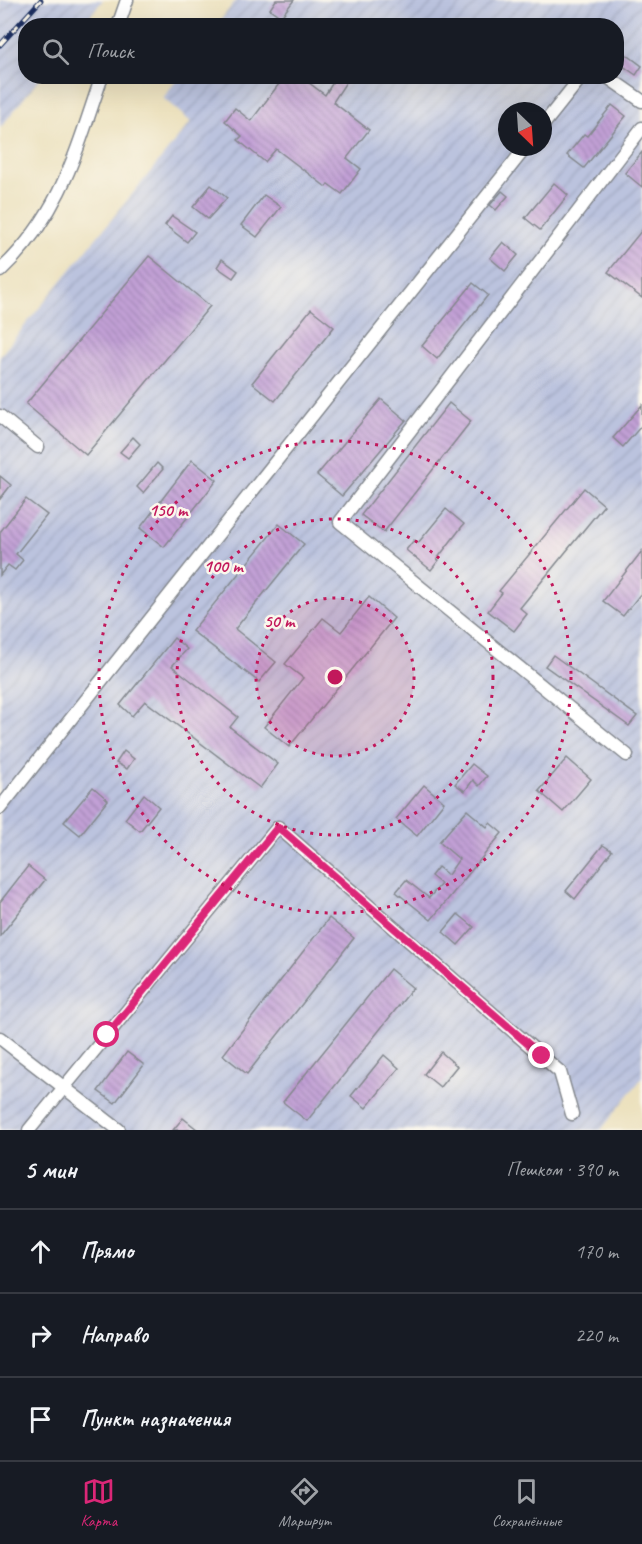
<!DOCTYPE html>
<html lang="ru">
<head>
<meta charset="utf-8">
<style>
	body { margin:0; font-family:Caveat,sans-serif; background:#242831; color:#f1f3f6 }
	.compass { position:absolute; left:498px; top:102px; width:54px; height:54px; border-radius:50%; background:#171b24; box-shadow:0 6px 24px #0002; rotate:155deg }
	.stop { position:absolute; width:18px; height:18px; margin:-14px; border:4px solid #db2777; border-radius:50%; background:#fff }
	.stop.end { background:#db2777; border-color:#fff; box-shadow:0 2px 6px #0008 }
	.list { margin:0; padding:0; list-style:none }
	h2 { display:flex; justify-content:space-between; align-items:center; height:78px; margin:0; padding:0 24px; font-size:26px }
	h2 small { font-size:20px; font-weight:400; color:#9ea1a6 }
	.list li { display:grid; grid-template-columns:39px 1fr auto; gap:18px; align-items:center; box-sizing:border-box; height:84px; padding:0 24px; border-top:2px solid #363941 }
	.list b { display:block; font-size:22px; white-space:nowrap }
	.list em { font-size:20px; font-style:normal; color:#9ea1a6 }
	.icon { flex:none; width:33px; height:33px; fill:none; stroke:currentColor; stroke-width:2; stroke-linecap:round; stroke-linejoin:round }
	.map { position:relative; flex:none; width:642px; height:1130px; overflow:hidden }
	.search { position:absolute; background:#171b24; box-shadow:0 6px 24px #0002; left:18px; right:18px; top:18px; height:66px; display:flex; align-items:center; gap:15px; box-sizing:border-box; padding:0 21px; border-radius:24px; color:#9ea1a6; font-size:22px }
	.sheet { height:330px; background:#171b24 }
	nav { display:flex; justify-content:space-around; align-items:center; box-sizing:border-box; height:84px; border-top:2px solid #363941; background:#171b24; font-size:16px; color:#9ea1a6 }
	nav a { display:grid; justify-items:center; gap:3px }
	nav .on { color:#db2777 }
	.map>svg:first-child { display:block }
	.industrial { fill:url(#industrial-furrows); fill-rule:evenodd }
	.building { fill:url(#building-back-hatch) }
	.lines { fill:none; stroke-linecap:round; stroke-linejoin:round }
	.minor-casing { stroke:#84888e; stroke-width:15 }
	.minor { stroke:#fff; stroke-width:12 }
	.rail-casing { stroke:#1b2f5e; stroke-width:5 }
	.rail { stroke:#fbf7ec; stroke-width:3; stroke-dasharray:9; stroke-linecap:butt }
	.route { stroke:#db2777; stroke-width:8 }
	.ring { fill:none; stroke:#c2185b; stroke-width:3; stroke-dasharray:3 6 }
	.centre { fill:#c2185b; stroke:#fbf7ec; stroke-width:3 }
	.ring-label { font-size:18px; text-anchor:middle; font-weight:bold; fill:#c2185b; stroke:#fbf7ec; stroke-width:5; stroke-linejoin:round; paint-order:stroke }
</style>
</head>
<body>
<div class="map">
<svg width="642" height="1130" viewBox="0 0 642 1130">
	<defs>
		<pattern id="industrial-furrows" width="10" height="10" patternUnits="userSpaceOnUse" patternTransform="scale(1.5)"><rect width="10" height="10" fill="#bbc3de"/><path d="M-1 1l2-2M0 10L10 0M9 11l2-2" fill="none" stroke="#a0a8c1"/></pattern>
		<pattern id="building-back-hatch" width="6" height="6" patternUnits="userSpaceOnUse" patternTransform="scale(1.5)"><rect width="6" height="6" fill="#c2a0d6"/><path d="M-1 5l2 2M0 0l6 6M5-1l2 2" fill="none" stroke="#9d83b1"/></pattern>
	</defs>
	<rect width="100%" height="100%" fill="#fbf7ec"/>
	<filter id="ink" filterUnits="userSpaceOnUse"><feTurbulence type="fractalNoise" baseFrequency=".0167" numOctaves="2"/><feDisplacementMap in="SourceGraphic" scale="12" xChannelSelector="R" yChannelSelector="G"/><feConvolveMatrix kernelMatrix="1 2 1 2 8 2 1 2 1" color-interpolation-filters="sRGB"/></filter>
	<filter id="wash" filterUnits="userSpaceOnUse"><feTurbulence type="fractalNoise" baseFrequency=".008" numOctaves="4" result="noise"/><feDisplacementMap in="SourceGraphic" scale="24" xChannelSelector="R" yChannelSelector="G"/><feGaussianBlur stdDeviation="1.35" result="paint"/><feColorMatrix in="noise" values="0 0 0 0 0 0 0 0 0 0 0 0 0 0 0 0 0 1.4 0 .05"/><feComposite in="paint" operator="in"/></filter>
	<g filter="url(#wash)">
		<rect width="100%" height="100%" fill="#ece1be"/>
		<g class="industrial">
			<polygon points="0,0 103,0 82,25 26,26 26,76 41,77 0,128"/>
			<path d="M 236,0 L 642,0 L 642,1078 L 601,1130 L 0,1130 L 0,356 L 191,122 L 163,98 L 179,77 L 616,76 L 616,26 L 217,25 ZM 507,111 L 543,111 L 543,147 L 507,147 Z"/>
		</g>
		<g id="blocks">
			<g class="building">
				<polygon points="276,0 294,0 281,17 270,9"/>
				<polygon points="622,51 642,66 636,75 616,61"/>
				<polygon points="285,76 300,76 325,95 337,76 350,76 333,102 369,130 347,158 361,169 342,194 328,184 326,187 276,149 265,162 238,140 242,136 225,121 235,108 251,121"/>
				<polygon points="612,105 626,116 584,168 567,155 584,134 587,136"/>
				<polygon points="642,152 642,187 625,173"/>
				<polygon points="554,183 568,195 540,230 525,218"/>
				<polygon points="211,185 227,198 208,219 193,207"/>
				<polygon points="502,191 508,196 496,210 490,205"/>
				<polygon points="264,195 281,207 257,237 241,225"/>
				<polygon points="172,216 195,232 187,242 165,225"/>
				<polygon points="642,230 642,298 608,272"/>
				<polygon points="503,242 518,255 505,271 490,258"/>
				<polygon points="149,256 210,306 86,455 26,404"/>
				<polygon points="222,259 238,271 233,278 217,267"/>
				<polygon points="473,283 488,295 437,359 422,346"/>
				<polygon points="311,309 334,327 275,401 252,383"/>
				<polygon points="381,399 406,420 342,496 317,475"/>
				<polygon points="449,403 471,421 384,532 361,515"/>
				<polygon points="642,405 642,425 623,447 613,438"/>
				<polygon points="133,437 140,444 128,458 120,452"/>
				<polygon points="192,460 217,480 164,547 140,528"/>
				<polygon points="157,463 163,469 143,493 137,487"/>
				<polygon points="0,476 11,485 0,499"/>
				<polygon points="584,488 604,505 520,608 527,614 514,631 488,611 502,593 499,591"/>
				<polygon points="26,499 47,515 16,554 23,560 15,570 8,565 0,575 0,532"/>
				<polygon points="446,509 464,524 437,559 439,560 431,570 406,550 414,540 418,543"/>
				<polygon points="279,524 304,544 235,629 276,662 259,682 192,631"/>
				<polygon points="642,551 642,592 623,616 603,601"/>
				<polygon points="369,597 394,618 289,747 264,727 303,678 285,664 323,618 341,632"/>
				<polygon points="174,638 187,649 172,666 238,717 230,727 278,764 260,788 145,701 132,716 120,705"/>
				<polygon points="553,655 637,716 629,726 545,666"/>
				<polygon points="124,751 134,759 127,769 116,763"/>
				<polygon points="567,758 591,779 563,812 539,791"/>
				<polygon points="472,764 487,776 479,786 473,780 465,791 455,784"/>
				<polygon points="424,785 444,802 417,836 396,819"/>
				<polygon points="93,787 108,800 80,835 64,822"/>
				<polygon points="144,794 159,807 140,831 125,819"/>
				<polygon points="467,810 487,827 490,823 502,833 431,920 396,892 406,880 429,898 441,884 431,876 438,867 448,875 459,859 439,842"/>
				<polygon points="603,845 612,851 575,899 566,891"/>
				<polygon points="28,866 45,880 0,936 0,902"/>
				<polygon points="458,914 474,927 458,945 443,932"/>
				<polygon points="329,918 354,938 247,1074 223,1055"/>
				<polygon points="390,969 413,988 307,1121 283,1102"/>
				<polygon points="127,1052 144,1065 115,1103 98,1091"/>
				<polygon points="441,1052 457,1066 440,1087 424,1074"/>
				<polygon points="384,1055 399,1068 366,1108 351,1096"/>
				<polygon points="183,1118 198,1130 173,1130"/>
			</g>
		</g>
	</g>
	<g filter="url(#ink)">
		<use href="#blocks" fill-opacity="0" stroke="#84888e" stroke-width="1.5"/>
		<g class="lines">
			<defs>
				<g id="minor">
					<polyline points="118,26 127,0"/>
					<polyline points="606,76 642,101"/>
					<polyline points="543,125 582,76"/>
					<path d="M 0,271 C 61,214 76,152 102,76"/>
					<polyline points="0,416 38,447"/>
					<polyline points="627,755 340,522 642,128"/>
					<polyline points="0,808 526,147"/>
					<polyline points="0,1038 119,1130"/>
					<polyline points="29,1130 278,827 560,1072 572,1114"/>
				</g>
			</defs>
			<use href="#minor" class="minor-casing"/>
			<use href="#minor" class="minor"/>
			<defs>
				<polyline id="rail" points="0,45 41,0"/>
			</defs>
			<use href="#rail" class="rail-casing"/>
			<use href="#rail" class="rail"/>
		</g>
	</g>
	<g class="lines" filter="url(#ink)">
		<polyline class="route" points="107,1035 278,827 542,1056"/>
	</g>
	<circle cx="335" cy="677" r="79" fill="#c2185b" fill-opacity=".12"/>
	<g class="ring">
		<circle cx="335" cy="677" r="79"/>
		<circle cx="335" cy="677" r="158"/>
		<circle cx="335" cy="677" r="236"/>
	</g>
	<circle cx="335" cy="677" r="9" class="centre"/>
	<g class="ring-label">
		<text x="168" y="516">150 m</text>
		<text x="223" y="572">100 m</text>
		<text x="279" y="627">50 m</text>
	</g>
</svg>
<svg class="compass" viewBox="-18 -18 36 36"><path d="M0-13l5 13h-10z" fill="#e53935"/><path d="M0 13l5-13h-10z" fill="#9ea1a6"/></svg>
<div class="stop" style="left:107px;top:1035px"></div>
<div class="stop end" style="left:542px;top:1056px"></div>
<div class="search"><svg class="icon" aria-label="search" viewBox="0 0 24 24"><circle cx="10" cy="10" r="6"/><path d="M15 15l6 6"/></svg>Поиск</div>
</div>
<section class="sheet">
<h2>5 мин<small>Пешком · 390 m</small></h2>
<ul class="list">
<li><svg class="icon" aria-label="ahead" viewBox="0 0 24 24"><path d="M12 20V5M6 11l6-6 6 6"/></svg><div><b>Прямо</b></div><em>170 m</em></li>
<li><svg class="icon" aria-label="right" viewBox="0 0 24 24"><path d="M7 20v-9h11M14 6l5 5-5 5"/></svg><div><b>Направо</b></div><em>220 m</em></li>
<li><svg class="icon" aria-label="arrive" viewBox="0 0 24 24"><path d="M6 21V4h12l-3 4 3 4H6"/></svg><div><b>Пункт назначения</b></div></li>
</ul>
</section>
<nav>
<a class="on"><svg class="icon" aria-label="map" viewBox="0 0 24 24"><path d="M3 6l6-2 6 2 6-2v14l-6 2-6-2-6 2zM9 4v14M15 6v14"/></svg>Карта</a>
<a><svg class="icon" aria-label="directions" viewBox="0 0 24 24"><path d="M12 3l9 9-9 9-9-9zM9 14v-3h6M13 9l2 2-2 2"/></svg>Маршрут</a>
<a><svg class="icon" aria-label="saved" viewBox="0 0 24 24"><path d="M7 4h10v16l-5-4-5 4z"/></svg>Сохранённые</a>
</nav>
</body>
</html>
